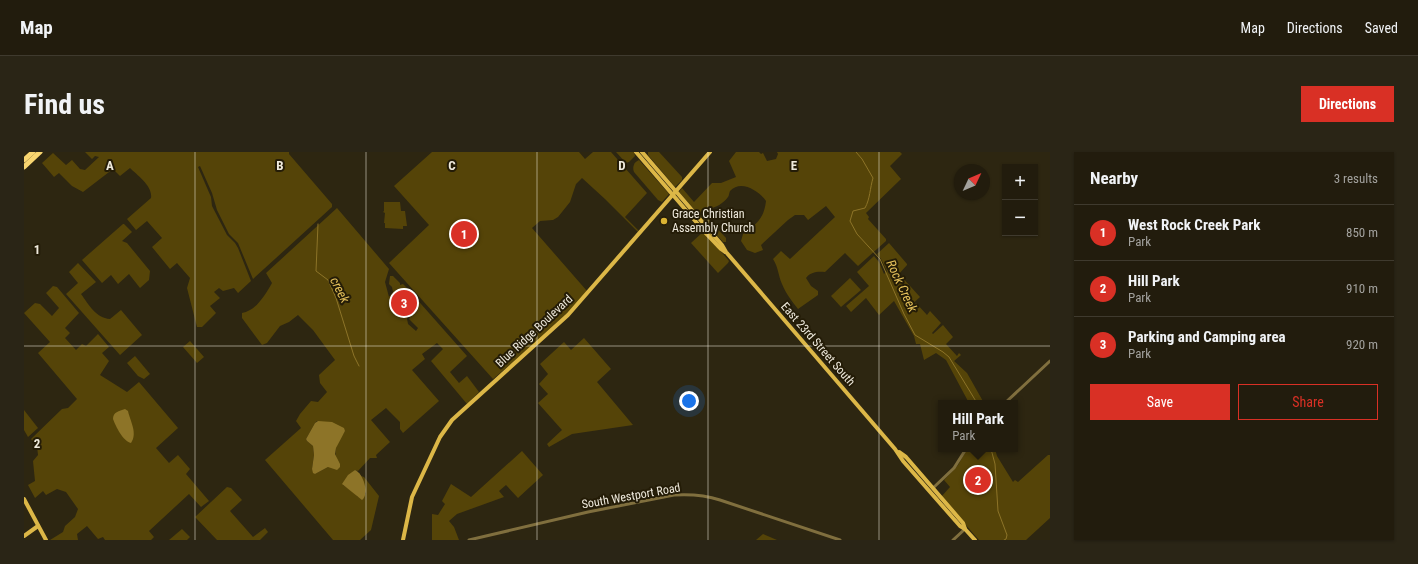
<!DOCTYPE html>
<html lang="en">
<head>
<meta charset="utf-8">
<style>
	body { margin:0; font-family:"Roboto Condensed",sans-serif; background:#2a2516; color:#f1f3f6 }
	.controls { position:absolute; right:12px; top:12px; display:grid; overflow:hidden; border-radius:0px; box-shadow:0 1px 3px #0004 }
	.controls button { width:36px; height:36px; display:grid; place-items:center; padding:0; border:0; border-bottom:1px solid #3f3a2e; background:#221c0d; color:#f1f3f6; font:20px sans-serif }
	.compass { position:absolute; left:930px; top:12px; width:36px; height:36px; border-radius:50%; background:#221c0d; box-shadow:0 1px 3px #0004; rotate:46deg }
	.you { position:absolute; left:665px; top:249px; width:14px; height:14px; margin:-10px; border:3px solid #fff; border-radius:50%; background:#1a73e8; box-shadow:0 0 0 6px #1a73e833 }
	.badge { display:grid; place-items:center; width:26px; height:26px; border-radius:50%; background:#d93025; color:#fff; font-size:13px; font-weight:700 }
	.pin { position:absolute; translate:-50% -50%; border:2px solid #fff; box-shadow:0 1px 4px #0006 }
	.popup { position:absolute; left:914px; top:248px; width:80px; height:52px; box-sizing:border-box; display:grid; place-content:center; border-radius:0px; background:#221c0d; filter:drop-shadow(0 1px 3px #0005); font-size:13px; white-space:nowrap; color:#a2a19d }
	.popup b { font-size:15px; color:#f1f3f6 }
	.popup::after { content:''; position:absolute; left:50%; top:100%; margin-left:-8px; border:8px solid transparent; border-top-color:#221c0d }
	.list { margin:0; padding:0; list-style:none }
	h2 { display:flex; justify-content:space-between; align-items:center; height:52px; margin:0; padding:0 16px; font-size:17px }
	h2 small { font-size:13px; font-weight:400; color:#a2a19d }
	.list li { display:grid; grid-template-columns:26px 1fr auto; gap:12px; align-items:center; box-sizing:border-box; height:56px; padding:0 16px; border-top:1px solid #3f3a2e }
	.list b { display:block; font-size:15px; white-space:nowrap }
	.list p { margin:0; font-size:13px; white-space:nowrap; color:#a2a19d }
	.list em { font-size:13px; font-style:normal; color:#a2a19d }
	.actions { display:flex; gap:8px; padding:12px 16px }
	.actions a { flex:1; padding:9px 0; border:1px solid #d93025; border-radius:0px; text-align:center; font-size:14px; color:#d93025 }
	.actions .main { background:#d93025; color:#fff }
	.map { position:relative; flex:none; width:1026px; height:388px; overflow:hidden; border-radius:0px }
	header { display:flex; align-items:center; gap:24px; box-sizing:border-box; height:56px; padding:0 20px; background:#221c0d; border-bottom:1px solid #3f3a2e }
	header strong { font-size:19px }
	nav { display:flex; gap:22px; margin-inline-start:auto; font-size:14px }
	.intro { display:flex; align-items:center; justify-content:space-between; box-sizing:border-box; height:96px; padding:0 24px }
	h1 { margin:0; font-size:28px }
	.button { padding:10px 18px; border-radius:0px; background:#d93025; color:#fff; font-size:14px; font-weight:700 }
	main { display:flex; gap:24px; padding:0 24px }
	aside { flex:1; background:#221c0d; border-radius:0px; box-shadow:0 1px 3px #0004 }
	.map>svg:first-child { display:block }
	.green { fill:#554408; fill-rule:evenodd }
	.water { fill:#8d7428 }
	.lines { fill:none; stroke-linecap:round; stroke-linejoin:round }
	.stream { stroke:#8d7428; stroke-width:1 }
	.minor { stroke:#806f3e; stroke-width:3 }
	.major { stroke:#dcb747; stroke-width:4 }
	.highway { stroke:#f8d570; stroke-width:5 }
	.grid { fill:none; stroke:#efeadd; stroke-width:1; stroke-opacity:0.55 }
	.poi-dot { fill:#dbb333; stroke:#241c07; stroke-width:1.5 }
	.labels { text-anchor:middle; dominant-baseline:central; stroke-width:4; stroke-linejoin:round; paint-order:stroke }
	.poi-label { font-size:12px; fill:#efeadd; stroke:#241c07; text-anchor:start }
	.street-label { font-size:12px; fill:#efeadd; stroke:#241c07 }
	.water-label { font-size:13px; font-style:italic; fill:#e6c25b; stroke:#241c07 }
	.grid-label { font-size:13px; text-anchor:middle; font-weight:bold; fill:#efeadd; stroke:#241c07; stroke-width:4; stroke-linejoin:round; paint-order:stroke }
</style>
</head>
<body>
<header>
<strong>Map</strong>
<nav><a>Map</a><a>Directions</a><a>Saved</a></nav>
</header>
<div class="intro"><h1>Find us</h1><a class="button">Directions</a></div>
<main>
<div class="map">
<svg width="1026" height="388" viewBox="0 0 1026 388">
	<rect width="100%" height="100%" fill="#2d2611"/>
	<g class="green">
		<path d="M 61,0 L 265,0 L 265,2 L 308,52 L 308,55 L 229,127 L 214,91 L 205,82 L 193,58 L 188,41 L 176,14 L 174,15 L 187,45 L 188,54 L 203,83 L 211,91 L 214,96 L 227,129 L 214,141 L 210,136 L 199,139 L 195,136 L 190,140 L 196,146 L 186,154 L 192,161 L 178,175 L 173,175 L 163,136 L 166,126 L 153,111 L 146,117 L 128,95 L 138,86 L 123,69 L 112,78 L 103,67 L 127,46 C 129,34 113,23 106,16 L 96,24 L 89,17 L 59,40 L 48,34 L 35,21 L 30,25 L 18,11 L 29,1 L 42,13 L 48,8 L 56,17 L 61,18 L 75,5 L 71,4 L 68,7 Z"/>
		<polygon points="408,0 555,0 561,7 569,0 587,0 623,41 601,65 615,79 614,80 581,47 558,26 552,32 546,50 534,65 529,68 516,69 508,76 563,139 540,168 469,227 365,111 405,73 370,34"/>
		<polygon points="592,0 610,0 611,4 605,10 602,11"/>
		<polygon points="624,0 635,0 658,25 658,28 651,35 624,3"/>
		<path d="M 712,0 L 735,0 L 737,2 L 739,1 L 743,9 L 752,7 L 754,2 L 753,0 L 876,0 L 878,2 L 866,14 L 877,27 L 842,61 L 845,65 L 844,67 L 862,87 L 862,89 L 834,114 L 821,101 L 801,120 C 794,119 786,120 782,126 L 787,134 L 794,139 L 794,143 L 774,157 C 768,149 762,142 758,132 C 754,123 755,117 749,107 L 757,99 L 766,107 L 811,65 L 802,54 L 784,68 L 780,63 L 771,63 L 764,68 L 737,93 L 739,98 L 731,101 L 723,98 L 717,89 L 719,82 C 732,72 740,67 742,49 C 735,39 717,27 706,39 C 705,41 705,44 704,45 C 699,52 692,55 685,57 L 686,69 L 702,86 L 702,90 L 699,90 L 655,40 L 658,36 L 670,50 L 688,31 L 697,31 L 712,25 L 705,9 Z"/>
		<path d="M 615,8 L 645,42 L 638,50 L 634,48 L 610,20 C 608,15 610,10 615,8 Z"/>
		<polygon points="360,50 376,50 377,59 381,59 383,74 379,74 379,77 361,76 361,71 360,71 361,61 359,60 360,59"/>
		<path d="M 313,56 L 365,117 L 361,130 L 365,145 L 369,140 L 368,135 L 365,132 L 366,124 L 369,124 L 376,131 L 376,133 L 379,132 L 382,135 L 443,204 L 426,220 L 435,231 L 443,224 L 455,240 L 443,252 L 407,209 L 419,197 L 413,191 L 398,202 L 401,207 L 388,218 L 415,249 L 379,281 L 376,277 L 376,270 L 362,256 L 347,268 L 366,290 L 352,303 L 353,306 L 346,306 L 334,319 L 331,318 L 319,333 L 331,341 L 334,345 L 342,342 L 337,324 L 340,325 L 355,344 L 347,378 L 336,388 L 309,388 L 241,308 L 277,276 L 272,269 L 276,262 L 287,249 L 294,250 L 303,240 L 296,231 L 295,223 L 311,208 L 289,178 L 274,163 L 265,170 L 256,174 L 243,191 L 238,193 L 218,166 L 218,161 C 232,159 241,143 248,131 L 242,121 ZM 367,153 L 383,154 L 383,157 L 381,160 L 379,157 L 374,156 L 370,159 ZM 382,161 L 388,162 L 385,167 L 394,176 L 392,179 L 384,172 ZM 293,269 L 321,279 C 316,287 308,297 313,307 L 304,315 L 291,322 L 288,317 L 290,303 L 289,294 L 283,289 L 282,287 L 291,271 Z"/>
		<polygon points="99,72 100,72 108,80 98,89 103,91 126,119 125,128 116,136 105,122 94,132 87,123 78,131 58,108"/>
		<polygon points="679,80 683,83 705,109 704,111 694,121 667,91"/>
		<polygon points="865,91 883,112 883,113 873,124 874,125 876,123 896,145 884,156 886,158 892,151 903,163 906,159 917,171 908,181 909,182 919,173 929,185 922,192 933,204 935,201 937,203 930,209 943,221 960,251 945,251 922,208 912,201 900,208 896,192 892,192 890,184 870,149 855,163 842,146 827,160 822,154 845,134 833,120 850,104 855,110 860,122 863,119 857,107 853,102"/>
		<path d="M 54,111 L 72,130 L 57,142 C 65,153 72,166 86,167 L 97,158 L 118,183 L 96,203 L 42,142 L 54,131 L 45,120 Z"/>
		<polygon points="826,126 837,138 817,155 807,144"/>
		<polygon points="29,134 33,135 55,161 41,176 46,181 41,186 52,198 58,192 62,194 74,182 85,195 78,201 85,209 76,223 103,240 115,230 154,276 132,296 145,311 154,303 166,317 162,322 185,349 177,355 165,342 125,379 130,385 127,388 81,388 79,385 74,387 63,374 53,382 54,388 26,388 39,380 41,374 51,365 54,357 42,340 33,337 22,343 19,339 11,346 4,333 11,329 9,309 14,303 13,294 7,287 38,257 44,256 53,247 14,201 26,190 0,161 11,151 16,152 28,164 35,156 22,141"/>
		<polygon points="560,186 587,217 573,230 609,273 548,282 525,295 523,292 538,278 514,251 524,242 515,232 524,222 516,212 540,190 547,198"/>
		<polygon points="166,189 180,205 173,211 159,195"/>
		<polygon points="111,204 126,222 120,227 114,224 103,211"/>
		<polygon points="0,258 14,276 4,285 0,278"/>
		<polygon points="943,297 971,297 973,304 989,330 991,328 994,330 1024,303 1026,303 1026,366 1002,388 955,388 917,345 926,335 920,328 934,313"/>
		<polygon points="498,299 519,323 494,346 482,333 475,339 480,345 433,362 425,369 430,375 435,388 408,388 408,362 414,363 421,352 418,349 427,332 447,345"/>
		<polygon points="203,335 207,336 218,348 206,359 229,385 241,376 244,380 236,388 193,388 171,365"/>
		<polygon points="158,377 166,385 163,388 145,388"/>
		<polygon points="739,382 753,388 732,388"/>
	</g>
	<g class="water">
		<path d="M 101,257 L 104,259 C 106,269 114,281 107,291 C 99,289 92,275 89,267 C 89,260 95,259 101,257 Z"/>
		<polygon points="294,269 308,270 320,276 321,279 312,296 311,302 316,312 316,315 313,318 304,315 291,322 289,321 288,317 290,303 289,294 283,289 282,287 291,271"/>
		<path d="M 331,318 C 339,321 346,342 338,348 L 318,332 L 324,323 Z"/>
	</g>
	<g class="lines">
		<g class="stream">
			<path d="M 832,0 L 838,7 L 849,26 C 846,36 846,47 841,56 L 829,59 L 826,69 L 833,82 L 856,107 L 880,162 L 891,183 L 919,200 L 925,205 L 953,251"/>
			<polyline points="294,72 292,119 304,128 312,146 330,204 335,214"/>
			<polyline points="967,297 971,312 974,359 983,383 982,387 980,388"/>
		</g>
		<g class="minor">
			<polyline points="981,251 1026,209"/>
			<polyline points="909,336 930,316 942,297"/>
			<path d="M 445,388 L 564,360 L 650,343 C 666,342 681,343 696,348 L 816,388"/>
			<polyline points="929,388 941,377"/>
		</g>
		<g class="major">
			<polyline points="612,0 679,78 697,97 701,100"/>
			<polyline points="618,0 698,93 702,100 871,297 879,309 936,374 941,377"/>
			<polyline points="875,300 882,305 939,371 941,377 951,388"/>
			<polyline points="0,347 22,388"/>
			<polyline points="0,384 14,374"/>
			<polyline points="379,388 388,345 416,285 428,268 544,163 686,0"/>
		</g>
		<g class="highway">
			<polyline points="0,8 9,0"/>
			<polyline points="0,15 16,0"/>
		</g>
	</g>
	<path class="grid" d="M 171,0 L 171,388M 342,0 L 342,388M 513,0 L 513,388M 684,0 L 684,388M 855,0 L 855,388M 0,194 L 1026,194"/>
	<circle class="poi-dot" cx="640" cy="69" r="4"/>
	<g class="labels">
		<g class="poi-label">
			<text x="648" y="62">Grace Christian<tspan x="648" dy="14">Assembly Church</tspan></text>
		</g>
		<g class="street-label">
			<text transform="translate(510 179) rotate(-43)">Blue Ridge Boulevard</text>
			<text transform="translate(794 192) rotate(49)">East 23rd Street South</text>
			<text transform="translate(607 344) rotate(-10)">South Westport Road</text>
		</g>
		<g class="water-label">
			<text transform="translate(878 134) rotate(65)">Rock Creek</text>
			<text transform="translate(316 138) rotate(63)">creek</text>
		</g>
	</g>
	<g class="grid-label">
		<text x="86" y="18">A</text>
		<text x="256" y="18">B</text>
		<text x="428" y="18">C</text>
		<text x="598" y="18">D</text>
		<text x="770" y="18">E</text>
		<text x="13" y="102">1</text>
		<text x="13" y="296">2</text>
	</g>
</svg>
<div class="controls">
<button>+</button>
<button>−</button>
</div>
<svg class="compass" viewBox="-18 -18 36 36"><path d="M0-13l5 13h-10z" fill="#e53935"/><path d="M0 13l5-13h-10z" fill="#a2a19d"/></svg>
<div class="you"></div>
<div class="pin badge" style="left:440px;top:82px">1</div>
<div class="pin badge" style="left:954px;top:328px">2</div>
<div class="popup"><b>Hill Park</b>Park</div>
<div class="pin badge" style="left:380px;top:151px">3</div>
</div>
<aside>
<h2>Nearby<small>3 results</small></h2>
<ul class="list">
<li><span class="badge">1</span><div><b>West Rock Creek Park</b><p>Park</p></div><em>850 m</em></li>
<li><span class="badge">2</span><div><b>Hill Park</b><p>Park</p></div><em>910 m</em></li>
<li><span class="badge">3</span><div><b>Parking and Camping area</b><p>Park</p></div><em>920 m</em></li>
</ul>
<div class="actions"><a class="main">Save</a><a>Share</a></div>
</aside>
</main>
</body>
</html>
